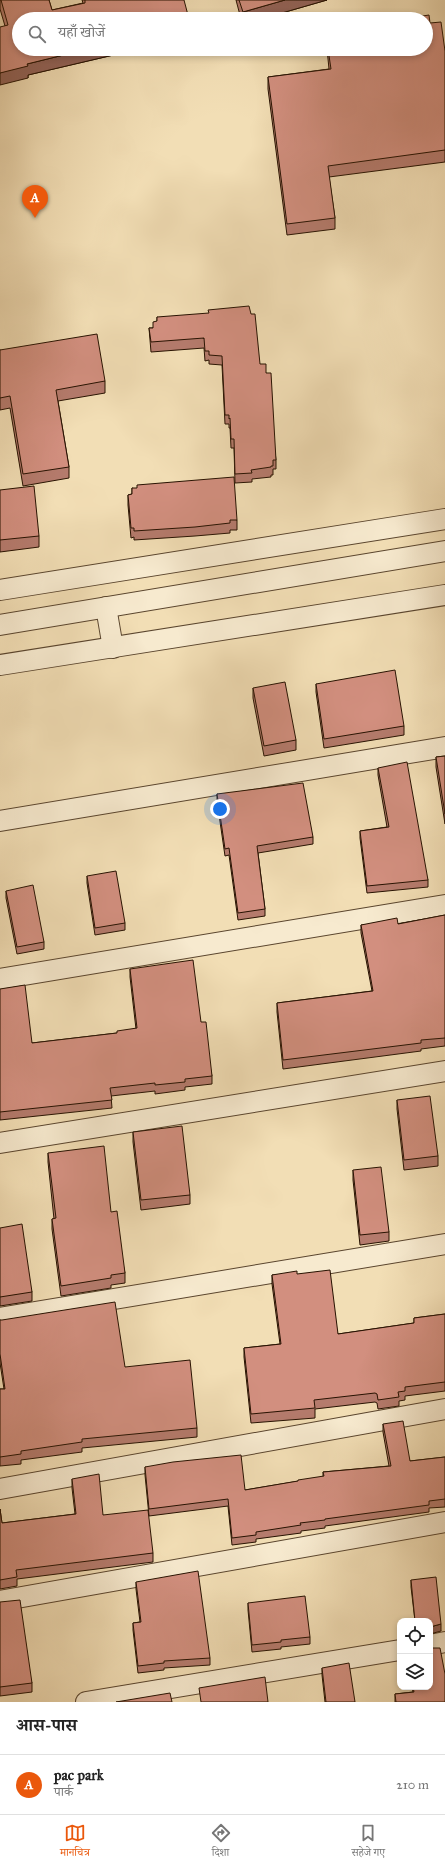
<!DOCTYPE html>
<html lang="hi">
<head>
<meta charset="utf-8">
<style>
	body { margin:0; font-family:"IM FELL Great Primer","Noto Serif Devanagari",serif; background:#f6f6f6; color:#222 }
	.controls { position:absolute; right:12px; bottom:12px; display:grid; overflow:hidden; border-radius:8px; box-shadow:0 2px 6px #0003 }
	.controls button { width:36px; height:36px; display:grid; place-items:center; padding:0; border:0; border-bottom:1px solid #e0e0e0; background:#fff; color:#222; font:20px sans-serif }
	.you { position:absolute; left:220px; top:809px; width:14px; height:14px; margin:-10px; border:3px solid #fff; border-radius:50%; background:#1a73e8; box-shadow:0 0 0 6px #1a73e833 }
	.badge { display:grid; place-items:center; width:26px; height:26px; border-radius:50%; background:#ea580c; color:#fff; font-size:13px; font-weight:700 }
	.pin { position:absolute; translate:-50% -33px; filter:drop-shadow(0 1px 2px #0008) }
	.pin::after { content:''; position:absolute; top:21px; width:14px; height:12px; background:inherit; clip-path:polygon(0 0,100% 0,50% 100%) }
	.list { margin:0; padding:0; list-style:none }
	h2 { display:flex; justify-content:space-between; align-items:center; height:52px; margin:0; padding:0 16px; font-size:17px }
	h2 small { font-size:13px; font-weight:400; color:#767676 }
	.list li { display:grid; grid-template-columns:26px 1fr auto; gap:12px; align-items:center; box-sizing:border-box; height:60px; padding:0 16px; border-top:1px solid #e0e0e0 }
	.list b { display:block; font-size:15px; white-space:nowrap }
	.list p { margin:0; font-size:13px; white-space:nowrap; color:#767676 }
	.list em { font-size:13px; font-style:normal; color:#767676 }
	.icon { flex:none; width:22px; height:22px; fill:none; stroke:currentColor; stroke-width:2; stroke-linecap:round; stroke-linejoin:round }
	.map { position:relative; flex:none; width:445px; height:1702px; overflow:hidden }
	.search { position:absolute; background:#fff; box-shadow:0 2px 6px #0003; left:12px; right:12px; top:12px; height:44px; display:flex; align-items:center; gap:10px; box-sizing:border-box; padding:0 14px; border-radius:22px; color:#767676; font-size:15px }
	.sheet { height:112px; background:#fff }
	nav { display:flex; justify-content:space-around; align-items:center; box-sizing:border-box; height:56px; border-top:1px solid #e0e0e0; background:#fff; font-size:11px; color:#767676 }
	nav a { display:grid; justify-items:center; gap:2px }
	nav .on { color:#ea580c }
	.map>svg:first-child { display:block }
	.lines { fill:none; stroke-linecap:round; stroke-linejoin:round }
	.street-casing { stroke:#5a452e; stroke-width:22 }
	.street { stroke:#f7eacf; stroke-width:20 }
	.wall { fill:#b57b6d; stroke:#271201 }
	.shaded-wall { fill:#936459; stroke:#271201 }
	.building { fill:#d28f7f; stroke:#271201 }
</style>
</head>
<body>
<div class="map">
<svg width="445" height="1702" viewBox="0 0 445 1702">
	<rect width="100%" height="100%" fill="#f2deb5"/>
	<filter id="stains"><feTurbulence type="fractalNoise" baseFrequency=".005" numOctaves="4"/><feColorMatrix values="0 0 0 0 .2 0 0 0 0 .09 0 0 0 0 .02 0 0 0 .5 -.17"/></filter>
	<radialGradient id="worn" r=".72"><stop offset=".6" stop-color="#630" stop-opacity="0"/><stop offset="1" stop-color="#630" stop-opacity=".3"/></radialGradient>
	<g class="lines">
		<defs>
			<g id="street">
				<polyline points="0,590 445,519"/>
				<polyline points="106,607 113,648"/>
				<polyline points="0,625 445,551"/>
				<polyline points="0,665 445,595"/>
				<polyline points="0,821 445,747"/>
				<polyline points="0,979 445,905"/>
				<polyline points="0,1143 445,1071"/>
				<polyline points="0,1318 445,1244"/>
				<polyline points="0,1489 445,1409"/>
				<polyline points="0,1601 445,1522"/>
				<polyline points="430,1645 445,1642"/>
				<polyline points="86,1702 400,1650"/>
			</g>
		</defs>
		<use href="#street" class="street-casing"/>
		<use href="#street" class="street"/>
	</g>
	<g class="wall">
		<polygon points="0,0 49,0 52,10 83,3 82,0 184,0 19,49 139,49 28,75 28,78 5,26 0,9"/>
		<polygon points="236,0 327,0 261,19 241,19"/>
		<polygon points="430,23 445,51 445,162 329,177 335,218 335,229 287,235 268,89 268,77 329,69 327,49 426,49"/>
		<polygon points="157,317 260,364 266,373 276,460 276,469 273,469 273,475 271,475 271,477 252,479 252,482 235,483 234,448 231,448 230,428 229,428 229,424 225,424 222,365 209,364 209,360 205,361 204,348 151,352 149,328 153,328 157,321"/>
		<polygon points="0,350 105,381 105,393 58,401 69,467 69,478 23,486 10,408 0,410"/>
		<polygon points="132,488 237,520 237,530 230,530 230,533 195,536 134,540 134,537 131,538 128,505 128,495 132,494"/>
		<polygon points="0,490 39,536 39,547 0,552"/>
		<polygon points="316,684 404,726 404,735 324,748 316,692"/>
		<polygon points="253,688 296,740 296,750 264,756 253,698"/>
		<polygon points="445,756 445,824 436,767 436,757"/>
		<polygon points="378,768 428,880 428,887 367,893 360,838 360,831 387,827 378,775"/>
		<polygon points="217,794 313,837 313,844 258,853 265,909 265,916 238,920 229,855 225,856 217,801"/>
		<polygon points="87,876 125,923 125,930 95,935 87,883"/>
		<polygon points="6,891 44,942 44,949 17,954 6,898"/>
		<polygon points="445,915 445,1046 421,1049 421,1051 283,1069 277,1012 277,1003 372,991 361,933 361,925 398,924"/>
		<polygon points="130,969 201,1022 212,1076 212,1084 185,1087 185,1090 155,1094 155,1091 111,1096 112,1108 0,1120 0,989 32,1043 117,1033 136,1029 130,977"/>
		<polygon points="397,1100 438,1156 438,1166 404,1170 397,1109"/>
		<polygon points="133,1132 190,1195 190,1204 141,1210 133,1142"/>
		<polygon points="48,1153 111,1212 125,1273 125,1283 111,1285 111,1288 61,1296 52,1229 52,1219 54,1219 48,1162"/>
		<polygon points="353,1170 389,1232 389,1241 360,1245 353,1180"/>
		<polygon points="0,1228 32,1292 32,1301 0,1306"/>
		<polygon points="297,1274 338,1334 414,1323 414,1318 445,1314 445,1391 405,1396 405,1400 399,1401 399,1406 378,1409 377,1403 375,1402 315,1409 315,1418 251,1423 244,1357 244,1348 280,1344 272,1284 272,1275"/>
		<polygon points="0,1320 125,1367 197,1428 197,1437 82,1448 82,1452 21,1460 21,1464 0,1466 0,1389 4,1389 0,1363"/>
		<polygon points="383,1424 410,1461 445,1457 445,1507 429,1508 429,1512 325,1526 325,1528 301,1531 301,1533 256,1539 256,1542 232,1545 228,1506 149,1516 145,1475 145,1467 245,1490 323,1477 323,1472 389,1466 383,1432"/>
		<polygon points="72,1479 103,1515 153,1553 153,1562 17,1579 17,1586 0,1589 0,1509 2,1523 75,1514 72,1488"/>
		<polygon points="411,1580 441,1631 430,1621 415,1621 411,1587"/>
		<polygon points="136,1582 210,1658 210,1665 164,1668 164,1670 138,1673 133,1630 133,1623 140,1622 136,1589"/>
		<polygon points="0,1602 32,1683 32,1692 0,1696"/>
		<polygon points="248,1603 310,1637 310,1644 281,1647 281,1649 252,1652 248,1610"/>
		<polygon points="322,1668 355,1702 325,1702 322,1675"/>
		<polygon points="412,1687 430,1687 445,1702 395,1702 395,1694 413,1692"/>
	</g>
	<g class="shaded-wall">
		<polygon points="285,0 327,0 261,19 243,19 243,12"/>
		<polygon points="88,49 139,49 28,75 28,78 0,85 0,73 27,64"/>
		<polygon points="441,1624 441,1631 430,1634 430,1627"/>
	</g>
	<g class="building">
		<polygon points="1,0 49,0 52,10 85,3 85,0 184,0 189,19 19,19 19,49 88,49 27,64 28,66 0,73 0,27 8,25"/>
		<polygon points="239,0 285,0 243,12"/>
		<polygon points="429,15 430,23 441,22 445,51 445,150 328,166 335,218 287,224 268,77 331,69 328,49 426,49 426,19 404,19"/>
		<polygon points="249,306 251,314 255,314 260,364 266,364 266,373 271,373 276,460 273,460 273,466 271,466 271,467 251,470 252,473 235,474 234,439 231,439 230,418 229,419 229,415 225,415 222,356 209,355 209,351 205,351 204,338 151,342 149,328 153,328 153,322 157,321 157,317 209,313 208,310"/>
		<polygon points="97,334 105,381 56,390 69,467 23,474 10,396 0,398 0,350"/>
		<polygon points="234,477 237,520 230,520 230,523 195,527 134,531 134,528 131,528 128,495 132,494 132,488 137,488 137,485"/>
		<polygon points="34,486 39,536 0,540 0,490"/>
		<polygon points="395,670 404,726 324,739 316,684"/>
		<polygon points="285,682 296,740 264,746 253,688"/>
		<polygon points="445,756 445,814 436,757"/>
		<polygon points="407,762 428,880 367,886 360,831 389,827 378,768"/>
		<polygon points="303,783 313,837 257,846 265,909 238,913 229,848 225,849 217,794"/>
		<polygon points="116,871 125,923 95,928 87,876"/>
		<polygon points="33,885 44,942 17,947 6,891"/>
		<polygon points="445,915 445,1038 421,1040 421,1043 283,1060 277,1003 373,991 361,925 397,918 398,924"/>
		<polygon points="193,960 201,1022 206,1022 212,1076 185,1079 185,1082 155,1085 155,1083 110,1088 112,1100 0,1112 0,989 25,985 32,1043 117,1033 117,1031 137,1028 130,969"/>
		<polygon points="430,1096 438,1156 404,1160 397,1100"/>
		<polygon points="182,1126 190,1195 141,1200 133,1132"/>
		<polygon points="104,1146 111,1212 117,1211 125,1273 111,1275 111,1278 61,1286 52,1219 56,1218 48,1153"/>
		<polygon points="381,1167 389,1232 360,1235 353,1170"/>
		<polygon points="22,1224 32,1292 0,1297 0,1228"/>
		<polygon points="330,1270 338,1334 414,1323 414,1318 445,1314 445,1382 405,1387 405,1391 398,1392 399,1397 378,1400 377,1394 375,1393 314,1400 315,1408 251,1414 244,1348 281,1344 272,1275 297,1271 297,1274"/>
		<polygon points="115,1302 125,1367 190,1360 197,1428 82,1439 82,1442 21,1451 21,1454 0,1457 0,1389 5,1389 0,1354 0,1320 2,1320"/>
		<polygon points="403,1421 410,1461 445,1457 445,1499 429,1501 429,1505 325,1519 325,1520 300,1523 301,1525 256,1532 256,1535 232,1538 228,1499 149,1509 145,1467 173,1462 241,1455 245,1490 298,1481 298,1480 324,1476 323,1472 391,1466 383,1424"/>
		<polygon points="99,1474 103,1515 148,1510 153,1553 16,1570 17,1577 0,1580 0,1509 2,1523 76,1514 72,1479"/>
		<polygon points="198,1571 210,1658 164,1661 164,1663 138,1666 133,1623 141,1622 136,1582"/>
		<polygon points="436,1577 441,1624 430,1627 430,1621 415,1621 411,1580"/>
		<polygon points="305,1596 310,1637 281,1640 281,1642 252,1645 248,1603"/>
		<polygon points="20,1600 32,1683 0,1687 0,1602"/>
		<polygon points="430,1648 440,1648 445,1674 445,1702 396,1702 395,1694 414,1692 413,1687 430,1687"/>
		<polygon points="349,1663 355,1702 326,1702 322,1668"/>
		<polygon points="265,1677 268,1702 201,1702 199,1688"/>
		<polygon points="170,1693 172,1702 116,1702"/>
	</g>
	<rect width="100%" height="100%" filter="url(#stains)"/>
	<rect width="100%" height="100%" fill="url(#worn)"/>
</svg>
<div class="controls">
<button><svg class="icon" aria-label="locate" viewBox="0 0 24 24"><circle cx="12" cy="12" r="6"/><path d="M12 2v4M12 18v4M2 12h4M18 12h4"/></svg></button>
<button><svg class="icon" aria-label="layers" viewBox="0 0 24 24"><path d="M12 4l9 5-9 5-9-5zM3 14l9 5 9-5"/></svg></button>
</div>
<div class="you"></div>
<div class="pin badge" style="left:35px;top:218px">A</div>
<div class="search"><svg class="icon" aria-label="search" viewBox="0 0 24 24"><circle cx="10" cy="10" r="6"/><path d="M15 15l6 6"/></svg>यहाँ खोजें</div>
</div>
<section class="sheet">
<h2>आस-पास<small></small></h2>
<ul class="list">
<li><span class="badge">A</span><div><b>pac park</b><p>पार्क</p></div><em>210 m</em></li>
</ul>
</section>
<nav>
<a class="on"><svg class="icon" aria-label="map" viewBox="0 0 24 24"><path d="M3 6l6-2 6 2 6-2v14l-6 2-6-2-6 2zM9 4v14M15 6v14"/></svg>मानचित्र</a>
<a><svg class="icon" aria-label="directions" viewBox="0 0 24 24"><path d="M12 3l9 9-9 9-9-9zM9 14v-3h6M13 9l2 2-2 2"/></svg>दिशा</a>
<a><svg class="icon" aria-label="saved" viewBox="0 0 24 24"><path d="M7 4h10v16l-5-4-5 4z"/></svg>सहेजे गए</a>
</nav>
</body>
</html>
